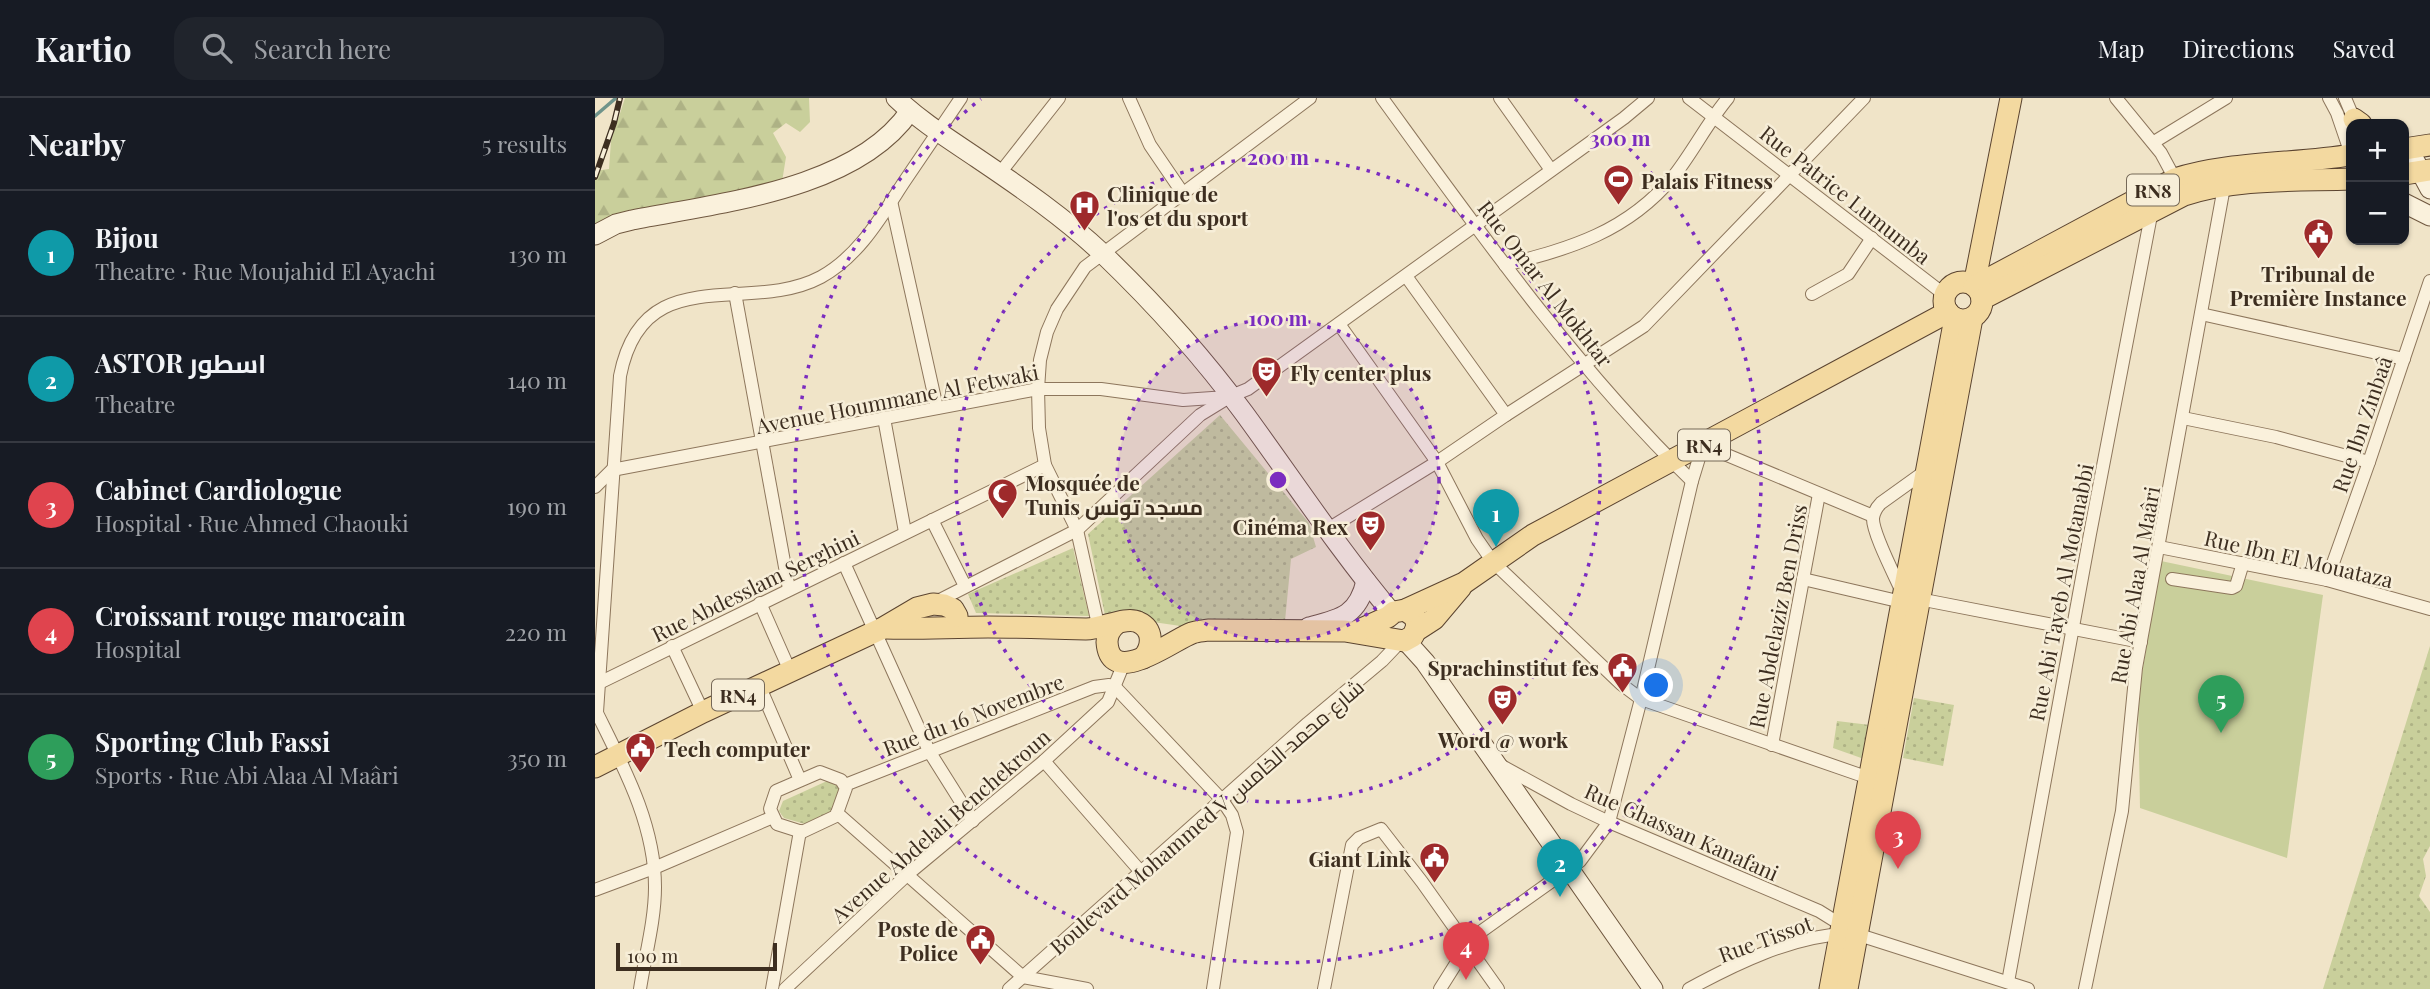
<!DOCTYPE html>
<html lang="en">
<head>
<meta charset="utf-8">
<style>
	body { margin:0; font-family:"Playfair Display",Cairo,serif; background:#20242c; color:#f1f3f6 }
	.controls { position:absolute; right:21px; top:21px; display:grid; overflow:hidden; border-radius:14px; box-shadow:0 2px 5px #0004 }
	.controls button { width:63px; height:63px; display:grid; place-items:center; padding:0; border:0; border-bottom:2px solid #363941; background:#171b24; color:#f1f3f6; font:35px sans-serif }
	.scale { position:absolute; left:21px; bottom:18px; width:161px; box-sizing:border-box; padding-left:7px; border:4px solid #3d2e20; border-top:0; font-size:19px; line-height:24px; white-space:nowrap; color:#3d2e20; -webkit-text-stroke:5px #f7eed8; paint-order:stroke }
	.you { position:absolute; left:1062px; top:588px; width:24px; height:24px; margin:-18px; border:5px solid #fff; border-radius:50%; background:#1a73e8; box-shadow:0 0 0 10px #1a73e833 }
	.badge { display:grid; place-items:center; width:46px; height:46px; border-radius:50%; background:#7c3aed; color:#fff; font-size:23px; font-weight:700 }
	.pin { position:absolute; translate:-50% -58px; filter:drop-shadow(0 2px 4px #0008) }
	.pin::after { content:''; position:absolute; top:37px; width:24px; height:21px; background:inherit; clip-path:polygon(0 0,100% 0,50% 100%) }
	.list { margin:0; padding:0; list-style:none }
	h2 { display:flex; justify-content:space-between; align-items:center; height:91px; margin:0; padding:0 28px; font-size:30px }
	h2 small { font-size:23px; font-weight:400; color:#9ea1a6 }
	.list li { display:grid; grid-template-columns:46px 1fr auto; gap:21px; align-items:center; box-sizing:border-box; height:126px; padding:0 28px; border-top:2px solid #363941 }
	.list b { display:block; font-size:26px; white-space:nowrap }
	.list p { margin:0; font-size:23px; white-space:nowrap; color:#9ea1a6 }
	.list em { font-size:23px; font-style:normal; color:#9ea1a6 }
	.icon { flex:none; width:38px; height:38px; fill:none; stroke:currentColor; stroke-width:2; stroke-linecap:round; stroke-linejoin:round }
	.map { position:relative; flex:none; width:1835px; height:891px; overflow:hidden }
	header { display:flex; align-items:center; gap:42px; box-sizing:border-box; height:98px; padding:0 35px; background:#171b24; border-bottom:2px solid #363941 }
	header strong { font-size:33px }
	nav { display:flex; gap:38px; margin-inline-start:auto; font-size:24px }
	.search { width:490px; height:63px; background:#20242c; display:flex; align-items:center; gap:18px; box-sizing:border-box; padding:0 24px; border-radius:21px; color:#9ea1a6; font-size:26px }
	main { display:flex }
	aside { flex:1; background:#171b24 }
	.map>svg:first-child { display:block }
	.grass { fill:#c9cf9b }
	.forest { fill:url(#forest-firs) }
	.park { fill:url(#park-dots) }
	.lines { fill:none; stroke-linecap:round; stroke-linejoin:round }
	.stream { stroke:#6f938a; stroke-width:3.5 }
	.street-casing { stroke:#8d765c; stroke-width:14 }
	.secondary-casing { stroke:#6f573f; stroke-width:21 }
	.primary-casing { stroke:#5b4430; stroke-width:23 }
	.street { stroke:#faf1dc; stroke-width:12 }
	.secondary { stroke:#faf1dc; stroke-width:19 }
	.primary { stroke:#f3d9a0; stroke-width:21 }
	.rail-casing { stroke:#3d2e20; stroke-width:6 }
	.rail { stroke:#f7eed8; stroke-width:3.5; stroke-dasharray:10; stroke-linecap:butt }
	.ring { fill:none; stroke:#7b2cbf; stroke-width:3.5; stroke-dasharray:3.5 7 }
	.labels { text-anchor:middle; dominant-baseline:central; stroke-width:5; stroke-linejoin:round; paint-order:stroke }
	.shield { fill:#f7eed8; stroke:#756857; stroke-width:2 }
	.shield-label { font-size:19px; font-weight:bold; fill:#3d2e20 }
	.poi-label { font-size:21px; font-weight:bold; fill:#3d2e20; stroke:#f7eed8; text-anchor:start }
	.street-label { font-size:21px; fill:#3d2e20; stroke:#f7eed8 }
	.centre { fill:#7b2cbf; stroke:#f7eed8; stroke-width:3.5 }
	.ring-label { font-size:21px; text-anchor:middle; font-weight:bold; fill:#7b2cbf; stroke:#f7eed8; stroke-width:5; stroke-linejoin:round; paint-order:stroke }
</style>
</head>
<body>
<header>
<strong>Kartio</strong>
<div class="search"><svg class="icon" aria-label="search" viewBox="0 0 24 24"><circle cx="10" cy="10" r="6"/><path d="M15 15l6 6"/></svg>Search here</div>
<nav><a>Map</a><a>Directions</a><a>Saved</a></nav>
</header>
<main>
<aside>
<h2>Nearby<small>5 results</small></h2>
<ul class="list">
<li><span class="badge" style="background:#0f9aa8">1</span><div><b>Bijou</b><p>Theatre · Rue Moujahid El Ayachi</p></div><em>130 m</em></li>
<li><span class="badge" style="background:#0f9aa8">2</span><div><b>ASTOR اسطور</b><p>Theatre</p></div><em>140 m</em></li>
<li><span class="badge" style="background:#e0444e">3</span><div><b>Cabinet Cardiologue</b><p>Hospital · Rue Ahmed Chaouki</p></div><em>190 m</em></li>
<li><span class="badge" style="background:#e0444e">4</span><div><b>Croissant rouge marocain</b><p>Hospital</p></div><em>220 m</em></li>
<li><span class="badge" style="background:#2e9e5b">5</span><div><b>Sporting Club Fassi</b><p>Sports · Rue Abi Alaa Al Maâri</p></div><em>350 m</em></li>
</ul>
</aside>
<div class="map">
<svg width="1835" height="891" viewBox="0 0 1835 891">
	<defs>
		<pattern id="forest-firs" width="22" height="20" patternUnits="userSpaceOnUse" patternTransform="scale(1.75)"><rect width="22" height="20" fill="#c9cf9b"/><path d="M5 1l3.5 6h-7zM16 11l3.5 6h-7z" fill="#aeb285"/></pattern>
		<pattern id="park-dots" width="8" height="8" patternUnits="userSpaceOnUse" patternTransform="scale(1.75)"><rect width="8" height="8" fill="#c9cf9b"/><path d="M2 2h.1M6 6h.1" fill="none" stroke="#aeb285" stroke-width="1.8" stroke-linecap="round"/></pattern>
	</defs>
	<rect width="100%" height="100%" fill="#f0e4c8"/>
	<polygon class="grass" points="1566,463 1728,497 1692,760 1545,710 1543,599"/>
	<polygon class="forest" points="30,0 214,0 215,24 205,34 191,25 178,35 191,59 187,84 0,135 0,73 14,71 16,43"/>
	<g class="park">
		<polygon points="625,317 714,425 721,449 696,461 690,523 613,532 510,517 493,436"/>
		<polygon points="478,450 494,518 381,515 373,496"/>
		<polygon points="1835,548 1835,748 1828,761 1831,778 1824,798 1835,814 1835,891 1728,891"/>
		<polygon points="1319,600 1359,607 1348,668 1308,660"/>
		<polygon points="1242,623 1275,627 1269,661 1238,650"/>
		<polygon points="232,683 245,689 235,715 210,726 189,720 184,713 188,703"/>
	</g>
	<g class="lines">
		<polyline class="stream" points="0,18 21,0"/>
		<defs>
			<g id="street">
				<polyline points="534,0 555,47 587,94"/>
				<path d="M 787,0 C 883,132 979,268 1097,383"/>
				<polyline points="905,0 956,72"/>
				<polyline points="1094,0 1350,197"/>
				<polyline points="1521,0 1566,55 1580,81"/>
				<polyline points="1734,0 1742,15 1756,56"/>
				<polyline points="1750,0 1761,26"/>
				<polyline points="1559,44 1631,0"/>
				<polyline points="405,75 464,0"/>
				<polyline points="296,103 342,310"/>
				<path d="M 910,167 C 976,150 1032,134 1078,79 C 1098,54 1112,25 1133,0"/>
				<polyline points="811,178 911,317"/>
				<polyline points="140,195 194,491"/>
				<polyline points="1217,196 1253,176 1277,140"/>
				<polyline points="1606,216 1809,261"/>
				<polyline points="744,226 842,364 882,441 898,464 1026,586 1046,601 1274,680"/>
				<polyline points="289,320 310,434"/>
				<polyline points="1588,320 1681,339 1774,364"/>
				<polyline points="0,389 17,372 443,291 506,291 588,302 632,299"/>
				<polyline points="337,422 370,488"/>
				<polyline points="733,431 842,364 911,317 1049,228 1269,0"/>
				<polyline points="1564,449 1732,482 1835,511"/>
				<polyline points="249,465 334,653 378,723"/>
				<polyline points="1208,481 1307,504"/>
				<polyline points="1577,481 1637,490 1641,488 1648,465"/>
				<polyline points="1732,482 1774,364 1835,183"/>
				<path d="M 1307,494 C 1300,478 1277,434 1278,420 C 1279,413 1282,409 1286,405 L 1332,372"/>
				<polyline points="1324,501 1546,544"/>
				<polyline points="165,505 195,573"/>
				<polyline points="339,505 482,432 605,317 636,298 653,291 1029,20 1053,0"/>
				<polyline points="504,531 482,432 450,367 444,330 443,291 445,262 452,234 462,211 490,169 715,0"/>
				<polyline points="77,548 108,614"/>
				<polyline points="0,587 450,367"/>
				<polyline points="164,587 205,682"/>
				<polyline points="520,589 627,702 637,717 642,734 618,891"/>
				<path d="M 0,611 C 27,666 60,725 60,789 C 60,823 50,858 45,891"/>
				<path d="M 2,614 L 25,278 C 48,160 153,218 226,179 C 264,158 286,119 309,84 C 328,56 347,28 366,0"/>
				<polyline points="1177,647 1224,396"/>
				<polyline points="449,663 546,774"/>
				<polyline points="905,667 976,706 1014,724 1224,813 1261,836 1433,891"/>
				<polygon points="225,674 246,682 251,690 241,718 207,734 182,726 175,711 181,693"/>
				<polyline points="250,687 499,589 514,587 520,589"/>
				<polyline points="242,715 428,879"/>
				<polyline points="0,792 59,770 178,719"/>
				<polyline points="870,845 985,763 1014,724 1046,601 1097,383 1108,347 1278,418"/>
				<polyline points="428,879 492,891"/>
				<polyline points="1413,884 1495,436 1557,112"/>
				<polyline points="177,891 205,733"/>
				<polyline points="190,891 313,776 449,663 513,604 529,565"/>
				<polyline points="414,891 713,625 787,563 806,543"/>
				<polyline points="729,891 757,747 764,740 786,731 827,784 903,891"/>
				<polyline points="845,891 862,864 876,853"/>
				<path d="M 1094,891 C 1140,866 1197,838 1250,836"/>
				<polyline points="1490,891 1527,713 1541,570 1629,89"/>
			</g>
			<g id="secondary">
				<path d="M 301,0 C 325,23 354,41 382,60 C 425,89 470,120 508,156 C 559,205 607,258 649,315 C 698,382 744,452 797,515"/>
				<polyline points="1813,50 1835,91"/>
				<polyline points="1809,105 1835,118"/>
				<path d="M 0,137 L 21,126 L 37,122 C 123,105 261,92 315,13"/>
				<path d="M 714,529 C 745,521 763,518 771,483"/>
				<polyline points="811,543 830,564 1058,891"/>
			</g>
			<g id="primary">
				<polyline points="1759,21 1766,26"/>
				<polyline points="1809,51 1835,47"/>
				<polyline points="1809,76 1835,72"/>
				<circle cx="1368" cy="203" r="19"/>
				<polyline points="1379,187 1416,0"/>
				<path d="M 1380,188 L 1580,81 C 1632,64 1700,66 1756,57"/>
				<path d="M 1387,201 L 1589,97 C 1642,80 1701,83 1756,81"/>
				<path d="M 521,526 C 515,531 512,536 512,544 C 515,592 579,541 597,535 C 602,533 608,533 613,532 L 750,533 L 809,543 L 818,538 L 822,528 L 820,519 L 810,512"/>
				<path d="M 290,530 C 324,531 358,529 393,529 C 425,529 458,530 491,531 C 507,531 531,518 543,524 C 559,531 558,549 548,560"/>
				<polyline points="822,532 839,521 866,489"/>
				<polyline points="762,533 793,519 799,514 810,512 869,485 938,437 1353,214"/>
				<polyline points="0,669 108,614 288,530 322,510 338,506 349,507 358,511 362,518"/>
				<polyline points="1235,891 1360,220"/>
				<polyline points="1252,891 1377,220"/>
			</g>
		</defs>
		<use href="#street" class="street-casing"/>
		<use href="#secondary" class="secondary-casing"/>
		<use href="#primary" class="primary-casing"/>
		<use href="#street" class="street"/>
		<use href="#secondary" class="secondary"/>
		<use href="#primary" class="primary"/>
		<defs>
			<polyline id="rail" points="0,79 19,25 25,0"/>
		</defs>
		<use href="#rail" class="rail-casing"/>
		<use href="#rail" class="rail"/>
	</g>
	<circle cx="683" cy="382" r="161" fill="#7b2cbf" fill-opacity=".12"/>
	<g class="ring">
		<circle cx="683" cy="382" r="161"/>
		<circle cx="683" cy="382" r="322"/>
		<path d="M980 1A483 483 0 1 1 386 1"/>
	</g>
	<defs>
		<symbol id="stadium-pin" viewBox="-11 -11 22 30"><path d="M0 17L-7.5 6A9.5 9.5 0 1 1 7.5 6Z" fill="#9e2a2b" stroke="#f7eed8"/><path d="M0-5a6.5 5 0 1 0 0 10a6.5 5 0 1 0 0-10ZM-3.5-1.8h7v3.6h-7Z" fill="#fff"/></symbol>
		<symbol id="hospital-pin" viewBox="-11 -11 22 30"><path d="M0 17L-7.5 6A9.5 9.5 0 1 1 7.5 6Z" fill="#9e2a2b" stroke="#f7eed8"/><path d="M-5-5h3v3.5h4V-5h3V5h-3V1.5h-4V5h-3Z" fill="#fff"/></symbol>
		<symbol id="civic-pin" viewBox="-11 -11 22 30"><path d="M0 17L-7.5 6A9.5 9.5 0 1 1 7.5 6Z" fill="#9e2a2b" stroke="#f7eed8"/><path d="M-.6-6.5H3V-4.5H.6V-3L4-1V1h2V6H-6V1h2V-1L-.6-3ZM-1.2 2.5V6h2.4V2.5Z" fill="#fff"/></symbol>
		<symbol id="theatre-pin" viewBox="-11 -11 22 30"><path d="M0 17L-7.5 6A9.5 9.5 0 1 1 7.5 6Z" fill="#9e2a2b" stroke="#f7eed8"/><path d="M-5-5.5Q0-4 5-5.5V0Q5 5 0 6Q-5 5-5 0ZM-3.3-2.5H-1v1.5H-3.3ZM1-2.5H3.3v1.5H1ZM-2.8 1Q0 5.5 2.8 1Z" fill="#fff"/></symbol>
		<symbol id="mosque-pin" viewBox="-11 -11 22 30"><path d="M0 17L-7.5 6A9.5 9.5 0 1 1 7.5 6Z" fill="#9e2a2b" stroke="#f7eed8"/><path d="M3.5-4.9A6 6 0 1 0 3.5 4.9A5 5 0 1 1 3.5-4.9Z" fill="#fff"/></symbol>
	</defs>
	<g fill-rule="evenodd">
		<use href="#stadium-pin" x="1006" y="64" width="35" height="47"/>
		<use href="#hospital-pin" x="472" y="90" width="35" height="47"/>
		<use href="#civic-pin" x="1706" y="118" width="35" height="47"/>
		<use href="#theatre-pin" x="654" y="256" width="35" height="47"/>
		<use href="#mosque-pin" x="390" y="378" width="35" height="47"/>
		<use href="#theatre-pin" x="758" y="410" width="35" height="47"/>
		<use href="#civic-pin" x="1010" y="552" width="35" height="47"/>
		<use href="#theatre-pin" x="890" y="584" width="35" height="47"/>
		<use href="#civic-pin" x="28" y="632" width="35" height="47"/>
		<use href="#civic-pin" x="822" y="742" width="35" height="47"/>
		<use href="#civic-pin" x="368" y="824" width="35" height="47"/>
	</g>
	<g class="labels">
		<g class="shield">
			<rect x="1532" y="76.5" width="52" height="31" rx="5"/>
			<rect x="1083" y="331.5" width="52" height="31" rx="5"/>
			<rect x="117" y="581.5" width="52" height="31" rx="5"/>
		</g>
		<g class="shield-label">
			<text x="1558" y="92">RN8</text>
			<text x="1109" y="347">RN4</text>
			<text x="143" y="597">RN4</text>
		</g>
		<g class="poi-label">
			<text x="1046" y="82">Palais Fitness</text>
			<text x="512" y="95">Clinique de<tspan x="512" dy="24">l'os et du sport</tspan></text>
			<text x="1723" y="175" text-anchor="middle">Tribunal de<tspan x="1723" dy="24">Première Instance</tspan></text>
			<text x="695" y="274">Fly center plus</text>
			<text x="430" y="384">Mosquée de<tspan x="430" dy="24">Tunis مسجد تونس</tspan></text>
			<text x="753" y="428" text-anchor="end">Cinéma Rex</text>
			<text x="1004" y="569" text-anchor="end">Sprachinstitut fes</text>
			<text x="908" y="641" text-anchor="middle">Word @ work</text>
			<text x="69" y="650">Tech computer</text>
			<text x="816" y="760" text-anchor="end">Giant Link</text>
			<text x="363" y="830" text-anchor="end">Poste de<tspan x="363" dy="24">Police</tspan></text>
		</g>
		<g class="street-label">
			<text transform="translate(1251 96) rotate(38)">Rue Patrice Lumumba</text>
			<text transform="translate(951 185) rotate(52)">Rue Omar Al Mokhtar</text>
			<text transform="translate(302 300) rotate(-11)">Avenue Hoummane Al Fetwaki</text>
			<text transform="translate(1766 326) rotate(-71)">Rue Ibn Zinbaâ</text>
			<text transform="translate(1704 460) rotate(13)">Rue Ibn El Mouataza</text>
			<text transform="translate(160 487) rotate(-26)">Rue Abdesslam Serghini</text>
			<text transform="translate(1539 487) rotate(-80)">Rue Abi Alaa Al Maâri</text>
			<text transform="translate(1465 494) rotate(-79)">Rue Abi Tayeb Al Motanabbi</text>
			<text transform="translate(1182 518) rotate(-79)">Rue Abdelaziz Ben Driss</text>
			<text transform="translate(378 616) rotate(-21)">Rue du 16 Novembre</text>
			<text transform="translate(611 718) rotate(-41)">Boulevard Mohammed V شارع محمد الخامس</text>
			<text transform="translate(345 727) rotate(-41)">Avenue Abdelali Benchekroun</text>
			<text transform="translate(1087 733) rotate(24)">Rue Ghassan Kanafani</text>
			<text transform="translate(1170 840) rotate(-20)">Rue Tissot</text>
		</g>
	</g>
	<circle cx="683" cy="382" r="10" class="centre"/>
	<g class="ring-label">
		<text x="1025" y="48">300 m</text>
		<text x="683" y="67">200 m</text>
		<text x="683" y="228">100 m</text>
	</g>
</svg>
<div class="controls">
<button>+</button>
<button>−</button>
</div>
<div class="scale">100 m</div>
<div class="you"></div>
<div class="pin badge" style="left:901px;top:449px;background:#0f9aa8">1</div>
<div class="pin badge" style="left:965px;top:799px;background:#0f9aa8">2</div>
<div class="pin badge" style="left:1303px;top:771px;background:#e0444e">3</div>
<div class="pin badge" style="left:871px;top:882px;background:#e0444e">4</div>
<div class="pin badge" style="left:1626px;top:635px;background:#2e9e5b">5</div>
</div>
</main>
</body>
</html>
